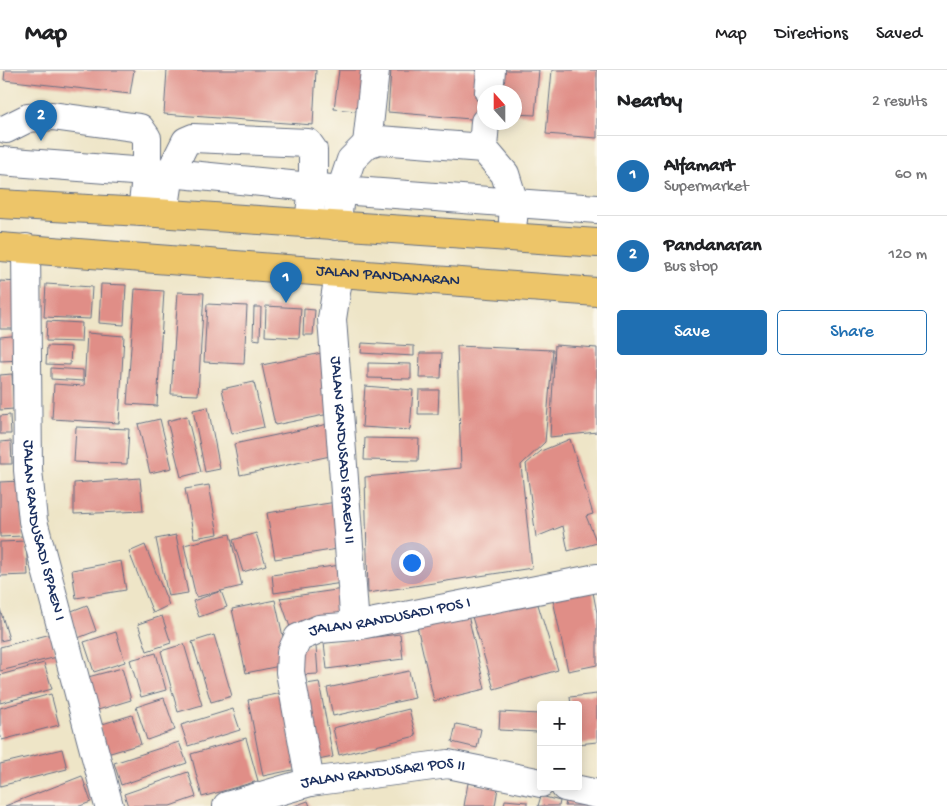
<!DOCTYPE html>
<html lang="en">
<head>
<meta charset="utf-8">
<style>
	body { margin:0; font-family:"Gochi Hand",sans-serif; background:#f6f6f6; color:#202124 }
	.controls { position:absolute; right:15px; bottom:15px; display:grid; overflow:hidden; border-radius:5px; box-shadow:0 2px 12px #0003 }
	.controls button { width:45px; height:45px; display:grid; place-items:center; padding:0; border:0; border-bottom:1px solid #e0e0e0; background:#fff; color:#202124; font:25px sans-serif }
	.compass { position:absolute; left:477px; top:15px; width:45px; height:45px; border-radius:50%; background:#fff; box-shadow:0 2px 12px #0003; rotate:339deg }
	.you { position:absolute; left:411px; top:492px; width:18px; height:18px; margin:-12px; border:4px solid #fff; border-radius:50%; background:#1a73e8; box-shadow:0 0 0 8px #1a73e833 }
	.badge { display:grid; place-items:center; width:32px; height:32px; border-radius:50%; background:#1f6fb2; color:#fff; font-size:16px; font-weight:700 }
	.pin { position:absolute; translate:-50% -41px; filter:drop-shadow(0 1px 2px #0008) }
	.pin::after { content:''; position:absolute; top:26px; width:18px; height:15px; background:inherit; clip-path:polygon(0 0,100% 0,50% 100%) }
	.list { margin:0; padding:0; list-style:none }
	h2 { display:flex; justify-content:space-between; align-items:center; height:65px; margin:0; padding:0 20px; font-size:21px }
	h2 small { font-size:16px; font-weight:400; color:#757577 }
	.list li { display:grid; grid-template-columns:32px 1fr auto; gap:15px; align-items:center; box-sizing:border-box; height:80px; padding:0 20px; border-top:1px solid #e0e0e0 }
	.list b { display:block; font-size:19px; white-space:nowrap }
	.list p { margin:0; font-size:16px; white-space:nowrap; color:#757577 }
	.list em { font-size:16px; font-style:normal; color:#757577 }
	.actions { display:flex; gap:10px; padding:15px 20px }
	.actions a { flex:1; padding:11px 0; border:1px solid #1f6fb2; border-radius:5px; text-align:center; font-size:18px; color:#1f6fb2 }
	.actions .main { background:#1f6fb2; color:#fff }
	.map { position:relative; flex:none; width:597px; height:736px; overflow:hidden }
	header { display:flex; align-items:center; gap:30px; box-sizing:border-box; height:70px; padding:0 25px; background:#fff; border-bottom:1px solid #e0e0e0 }
	header strong { font-size:24px }
	nav { display:flex; gap:28px; margin-inline-start:auto; font-size:18px }
	main { display:flex }
	aside { flex:1; background:#fff }
	.map>svg:first-child { display:block }
	.building { fill:#e08e87 }
	.lines { fill:none; stroke-linecap:round; stroke-linejoin:round }
	.minor-casing { stroke:#656f83; stroke-width:30 }
	.major-casing { stroke:#656f83; stroke-width:30 }
	.minor { stroke:#fff; stroke-width:28 }
	.major { stroke:#edc569; stroke-width:28 }
	.labels { text-anchor:middle; dominant-baseline:central; stroke-width:4; stroke-linejoin:round; paint-order:stroke }
	.street-label { font-size:16px; fill:#1b2f5e; stroke:#fbf7ec }
</style>
</head>
<body>
<header>
<strong>Map</strong>
<nav><a>Map</a><a>Directions</a><a>Saved</a></nav>
</header>
<main>
<div class="map">
<svg width="597" height="736" viewBox="0 0 597 736">
	<rect width="100%" height="100%" fill="#fbf7ec"/>
	<filter id="ink" filterUnits="userSpaceOnUse"><feTurbulence type="fractalNoise" baseFrequency=".02" numOctaves="2"/><feDisplacementMap in="SourceGraphic" scale="10" xChannelSelector="R" yChannelSelector="G"/><feConvolveMatrix kernelMatrix="1 2 1 2 8 2 1 2 1" color-interpolation-filters="sRGB"/></filter>
	<filter id="wash" filterUnits="userSpaceOnUse"><feTurbulence type="fractalNoise" baseFrequency=".0096" numOctaves="4" result="noise"/><feDisplacementMap in="SourceGraphic" scale="20" xChannelSelector="R" yChannelSelector="G"/><feGaussianBlur stdDeviation="1.12" result="paint"/><feColorMatrix in="noise" values="0 0 0 0 0 0 0 0 0 0 0 0 0 0 0 0 0 1.4 0 .05"/><feComposite in="paint" operator="in"/></filter>
	<g filter="url(#wash)">
		<rect width="100%" height="100%" fill="#eee5c7"/>
		<g id="blocks">
			<g class="building">
				<polygon points="5,0 134,0 130,24 4,10"/>
				<polygon points="167,0 316,0 313,55 164,44"/>
				<polygon points="339,0 373,0 368,42 334,39"/>
				<polygon points="391,0 486,0 482,50 388,42"/>
				<polygon points="504,0 539,0 535,45 514,44 514,22 502,22"/>
				<polygon points="552,0 597,0 597,68 546,64"/>
				<polygon points="0,211 21,212 22,259 0,259"/>
				<polygon points="46,214 92,217 90,249 44,247"/>
				<polygon points="101,214 126,215 124,255 99,253"/>
				<polygon points="135,219 164,221 157,336 127,334"/>
				<polygon points="178,222 204,223 198,325 171,324"/>
				<polygon points="207,234 247,236 244,294 204,292"/>
				<polygon points="266,236 301,238 299,268 265,266"/>
				<polygon points="254,237 261,237 260,270 253,269"/>
				<polygon points="304,239 315,240 313,265 303,265"/>
				<polygon points="47,251 82,253 81,272 46,271"/>
				<polygon points="87,263 124,266 119,353 52,349 54,314 84,316"/>
				<polygon points="22,265 23,290 0,291 0,267"/>
				<polygon points="362,273 414,276 414,286 361,283"/>
				<polygon points="555,275 597,278 597,362 550,367"/>
				<polygon points="47,276 71,277 70,295 46,294"/>
				<polygon points="457,276 553,280 545,372 521,395 532,498 368,523 365,407 461,398"/>
				<polygon points="322,283 334,343 275,355 262,295"/>
				<polygon points="420,283 442,283 441,308 419,308"/>
				<polygon points="368,293 411,294 411,309 368,308"/>
				<polygon points="51,298 83,300 83,311 51,309"/>
				<polygon points="12,304 14,339 0,340 0,305"/>
				<polygon points="254,312 264,357 232,364 222,319"/>
				<polygon points="365,316 413,320 410,360 362,357"/>
				<polygon points="419,320 439,320 438,344 418,344"/>
				<polygon points="208,337 220,399 205,402 193,340"/>
				<polygon points="10,345 11,364 0,364 0,346"/>
				<polygon points="187,346 201,402 181,407 167,351"/>
				<polygon points="160,349 172,398 150,403 138,354"/>
				<polygon points="328,354 335,385 240,405 234,374"/>
				<polygon points="76,357 129,359 127,394 74,392"/>
				<polygon points="365,368 419,369 418,391 364,390"/>
				<polygon points="570,369 593,444 586,446 597,473 568,481 563,456 536,467 526,394 541,381"/>
				<polygon points="11,371 12,394 0,394 0,372"/>
				<polygon points="140,408 143,441 74,444 74,413"/>
				<polygon points="21,411 23,466 0,467 0,412"/>
				<polygon points="209,415 218,464 194,468 185,419"/>
				<polygon points="336,432 344,478 275,489 267,443"/>
				<polygon points="256,463 266,495 243,502 233,470"/>
				<polygon points="230,464 242,516 196,527 184,475"/>
				<polygon points="176,465 188,523 168,526 156,469"/>
				<polygon points="26,471 28,505 0,506 0,472"/>
				<polygon points="145,475 169,535 153,543 129,482"/>
				<polygon points="121,491 126,520 76,528 72,500"/>
				<polygon points="347,494 349,512 274,523 272,505"/>
				<polygon points="592,517 597,543 597,595 568,601 552,525"/>
				<polygon points="350,518 350,546 291,560 280,528"/>
				<polygon points="221,521 227,537 199,547 193,531"/>
				<polygon points="536,528 558,600 494,619 472,547"/>
				<polygon points="275,530 289,594 246,603 232,539"/>
				<polygon points="87,535 96,561 78,568 69,542"/>
				<polygon points="0,539 9,569 0,571"/>
				<polygon points="468,545 485,619 434,631 417,556"/>
				<polygon points="162,546 171,573 147,581 138,554"/>
				<polygon points="116,562 125,592 94,602 84,572"/>
				<polygon points="51,564 57,587 0,601 0,577"/>
				<polygon points="400,564 403,589 327,599 324,573"/>
				<polygon points="214,565 232,626 211,632 192,572"/>
				<polygon points="184,574 202,635 178,642 161,581"/>
				<polygon points="316,576 318,604 300,605 297,578"/>
				<polygon points="156,583 166,620 141,627 130,590"/>
				<polygon points="44,593 52,619 0,633 0,605"/>
				<polygon points="122,598 131,630 98,640 88,607"/>
				<polygon points="409,601 415,628 333,646 327,618"/>
				<polygon points="319,612 333,687 308,692 294,616"/>
				<polygon points="282,623 297,699 263,706 248,630"/>
				<polygon points="51,624 59,655 2,670 0,663 0,638"/>
				<polygon points="597,624 597,672 578,674 578,635 571,635 570,627"/>
				<polygon points="164,628 175,660 147,670 136,637"/>
				<polygon points="233,639 240,660 188,676 181,655"/>
				<polygon points="409,639 416,666 339,685 333,658"/>
				<polygon points="500,642 539,644 538,662 499,660"/>
				<polygon points="132,645 141,674 107,684 99,655"/>
				<polygon points="456,654 481,659 477,678 452,672"/>
				<polygon points="246,668 258,711 202,727 191,684"/>
				<polygon points="179,672 187,693 121,715 114,693"/>
				<polygon points="62,679 67,699 0,716 0,694"/>
				<polygon points="188,702 196,727 170,736 128,736 124,724"/>
				<polygon points="82,706 91,732 80,736 5,736"/>
				<polygon points="468,713 498,718 495,736 464,736"/>
				<polygon points="568,722 597,736 565,736"/>
				<polygon points="541,726 560,731 559,736 538,736"/>
				<polygon points="505,730 527,732 527,736 504,736"/>
				<polygon points="308,731 310,736 294,736"/>
			</g>
		</g>
	</g>
	<g filter="url(#ink)">
		<use href="#blocks" fill-opacity="0" stroke="#656f83" stroke-width="1"/>
		<g class="lines">
			<defs>
				<g id="minor">
					<polyline points="489,22 491,0"/>
					<polyline points="6,59 28,48 52,46 140,58 147,68 147,99 142,142"/>
					<polyline points="367,74 375,0"/>
					<polyline points="483,78 485,52"/>
					<polyline points="0,91 146,102 170,103 341,120 597,139"/>
					<polyline points="164,143 170,103 186,71 193,68 308,73 313,80 313,116 309,154"/>
					<polyline points="336,156 341,120 351,90 367,74 379,70 483,78 505,104 514,133 513,150"/>
					<path id="s1" d="M 26,178 L 28,400 L 33,451 L 109,736"/>
					<path id="s2" d="M 339,203 L 332,249 L 355,556"/>
					<path id="s3" d="M 310,712 L 290,602 L 291,583 L 298,568 L 319,559 L 355,556 L 597,508"/>
					<polyline points="565,717 597,724"/>
					<path id="s4" d="M 227,736 L 310,712 L 448,694 L 541,713"/>
				</g>
				<g id="major">
					<polyline points="0,134 142,142 597,173"/>
					<path id="s5" d="M 0,177 L 339,203 L 597,222"/>
				</g>
			</defs>
			<use href="#minor" class="minor-casing"/>
			<use href="#major" class="major-casing"/>
			<use href="#minor" class="minor"/>
			<use href="#major" class="major"/>
		</g>
	</g>
	<g class="labels">
		<g class="street-label">
			<text stroke="none"><textPath href="#s5" startOffset="389">JALAN PANDANARAN</textPath></text>
			<text stroke="none"><textPath href="#s2" startOffset="178">JALAN RANDUSADI SPAEN II</textPath></text>
			<text stroke="none"><textPath href="#s1" startOffset="284">JALAN RANDUSADI SPAEN I</textPath></text>
			<text stroke="none"><textPath href="#s3" startOffset="242">JALAN RANDUSADI POS I</textPath></text>
			<text stroke="none"><textPath href="#s4" startOffset="160">JALAN RANDUSARI POS II</textPath></text>
		</g>
	</g>
</svg>
<div class="controls">
<button>+</button>
<button>−</button>
</div>
<svg class="compass" viewBox="-18 -18 36 36"><path d="M0-13l5 13h-10z" fill="#e53935"/><path d="M0 13l5-13h-10z" fill="#757577"/></svg>
<div class="you"></div>
<div class="pin badge" style="left:286px;top:233px">1</div>
<div class="pin badge" style="left:41px;top:71px">2</div>
</div>
<aside>
<h2>Nearby<small>2 results</small></h2>
<ul class="list">
<li><span class="badge">1</span><div><b>Alfamart</b><p>Supermarket</p></div><em>60 m</em></li>
<li><span class="badge">2</span><div><b>Pandanaran</b><p>Bus stop</p></div><em>120 m</em></li>
</ul>
<div class="actions"><a class="main">Save</a><a>Share</a></div>
</aside>
</main>
</body>
</html>
